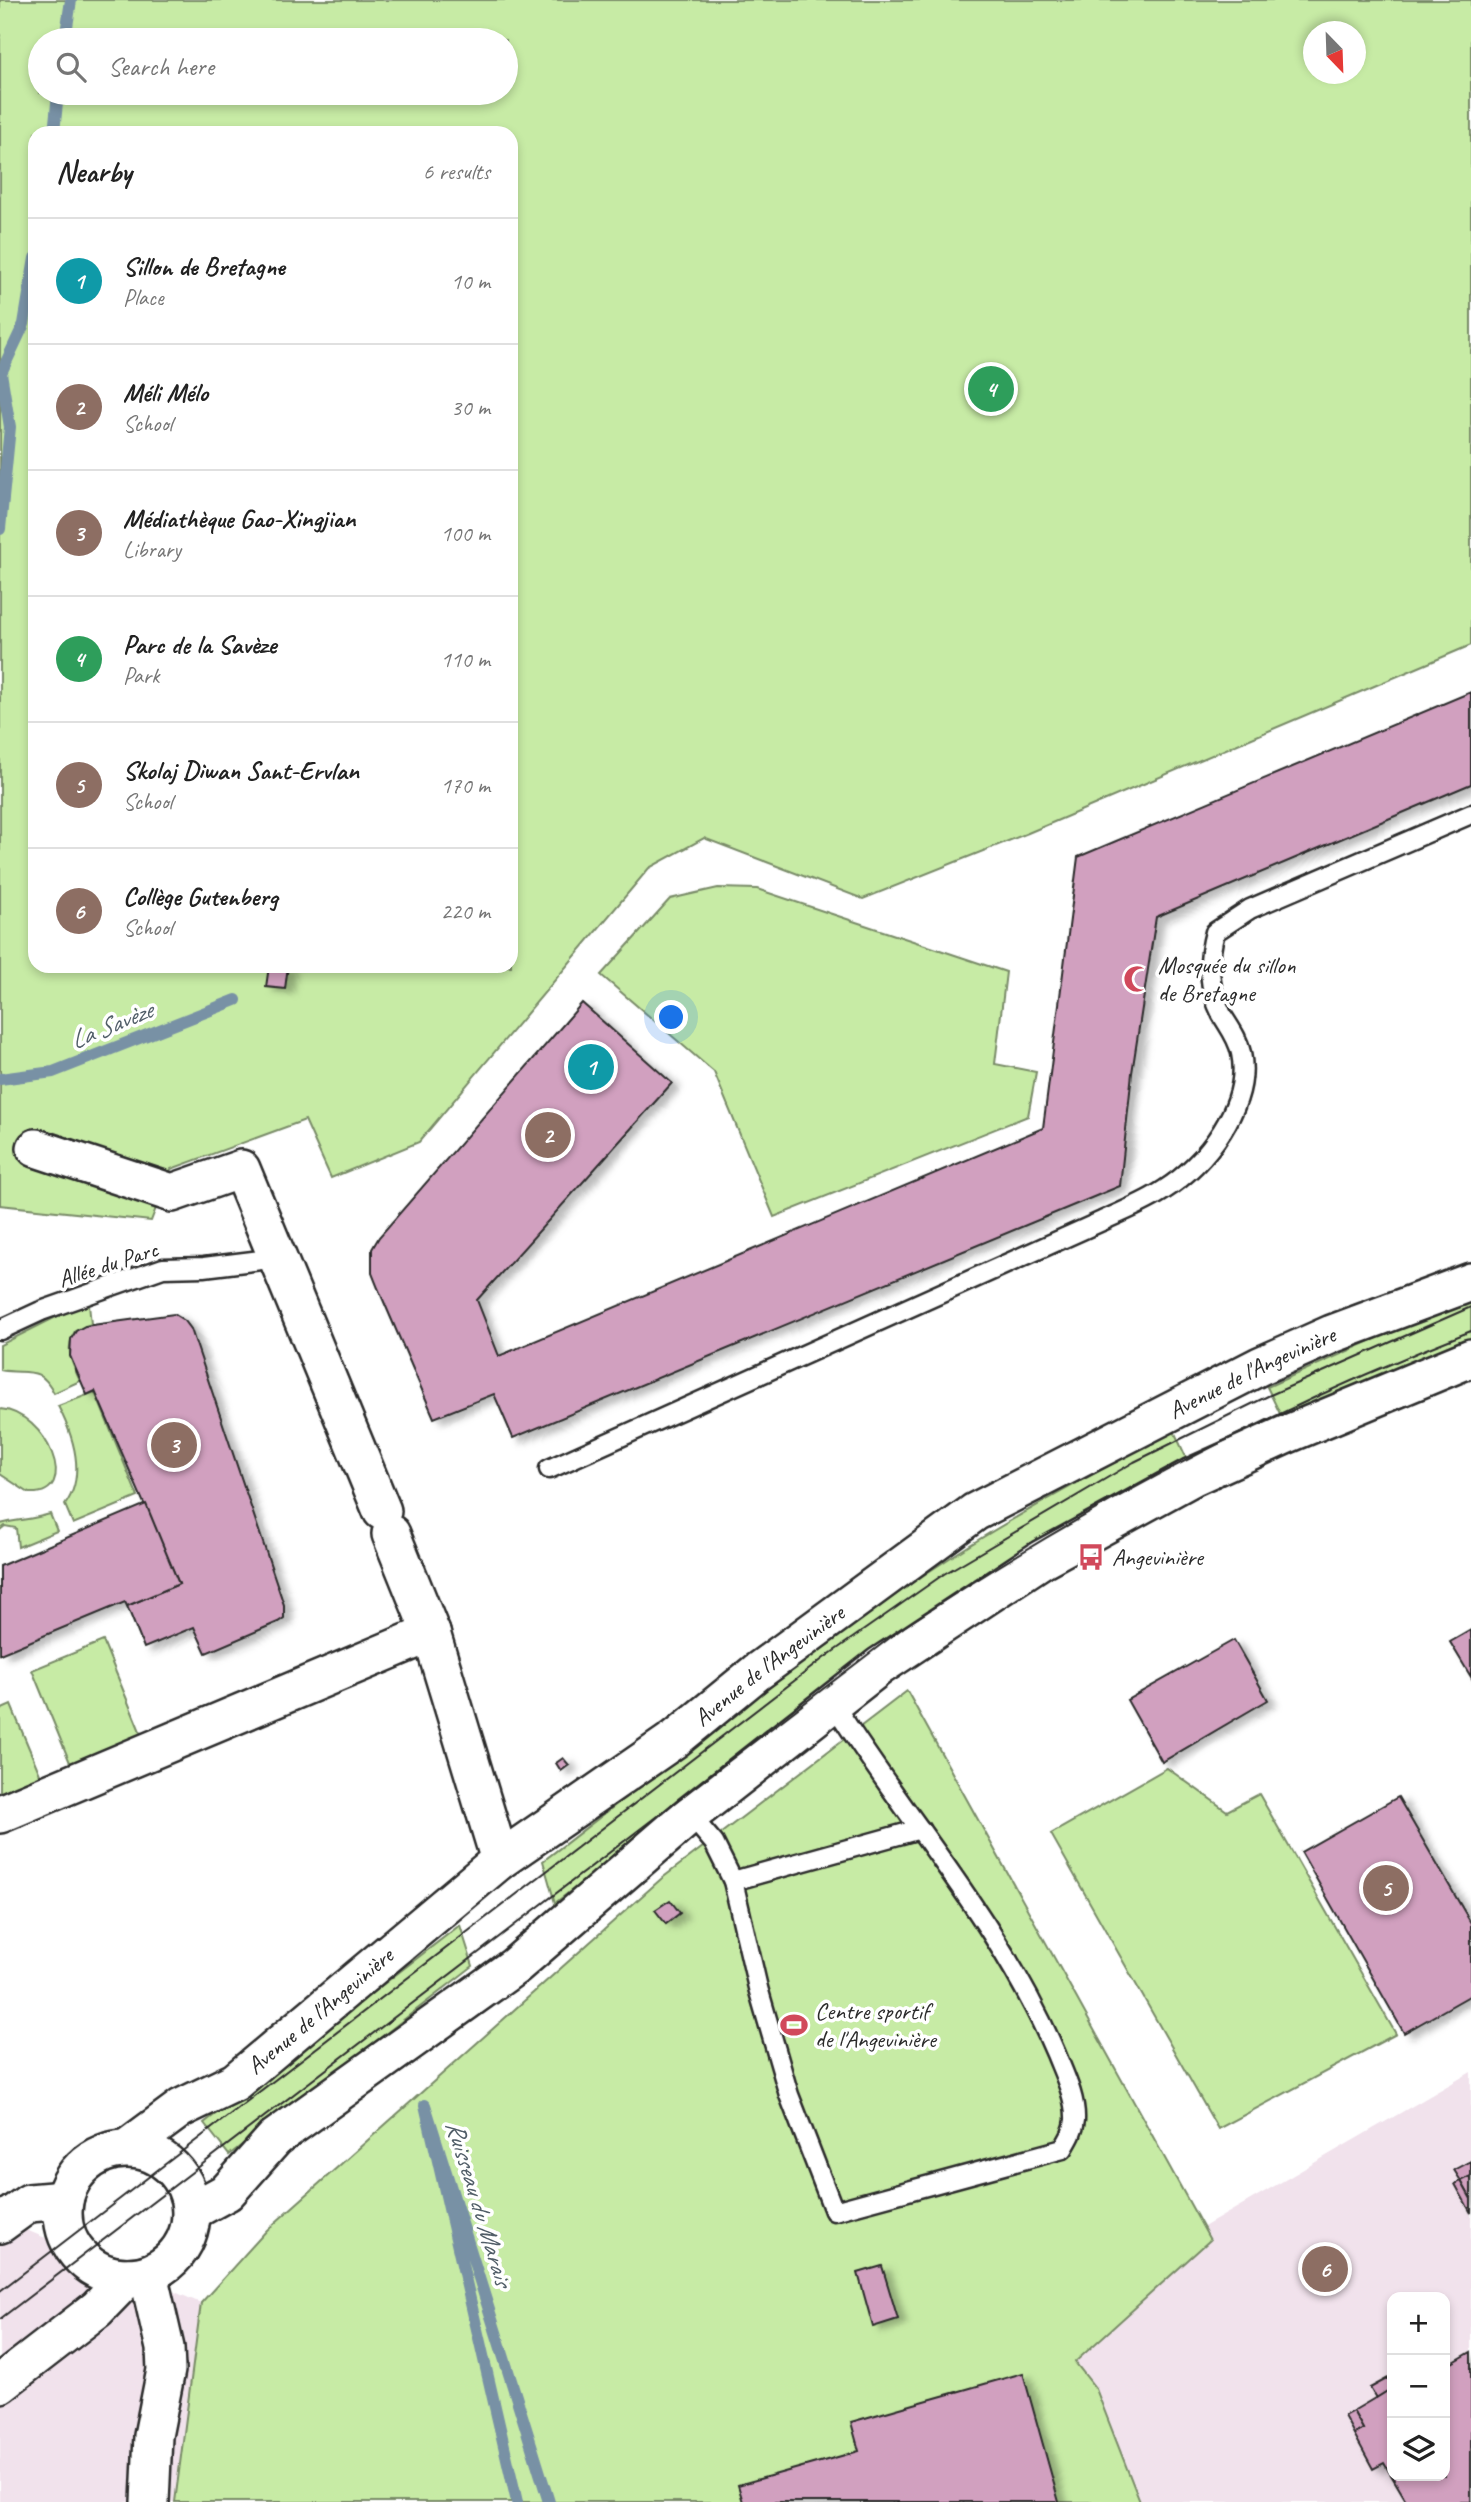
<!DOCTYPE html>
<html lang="en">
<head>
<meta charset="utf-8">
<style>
	:root { --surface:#fff; --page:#f2f2f2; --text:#222; --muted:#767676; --line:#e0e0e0; --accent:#d1495b }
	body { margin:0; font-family:Caveat,sans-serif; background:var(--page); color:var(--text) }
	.controls { position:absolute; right:21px; bottom:21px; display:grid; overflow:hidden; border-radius:14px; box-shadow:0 4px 10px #0003 }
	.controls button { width:63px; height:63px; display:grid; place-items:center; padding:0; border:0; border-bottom:2px solid var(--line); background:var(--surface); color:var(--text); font:35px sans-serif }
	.compass { position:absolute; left:1303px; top:21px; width:63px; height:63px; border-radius:50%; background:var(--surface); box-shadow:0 4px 10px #0003; rotate:157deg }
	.you { position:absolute; left:672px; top:1018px; width:24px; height:24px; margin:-18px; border:5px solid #fff; border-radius:50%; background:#1a73e8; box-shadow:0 0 0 10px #1a73e833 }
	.badge { display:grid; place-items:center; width:46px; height:46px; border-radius:50%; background:var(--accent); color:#fff; font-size:23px; font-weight:700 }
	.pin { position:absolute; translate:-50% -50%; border:4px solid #fff; box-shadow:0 2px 7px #0006 }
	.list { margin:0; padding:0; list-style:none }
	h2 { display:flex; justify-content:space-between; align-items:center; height:91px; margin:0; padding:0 28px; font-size:30px }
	h2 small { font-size:23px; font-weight:400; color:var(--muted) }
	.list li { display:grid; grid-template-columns:46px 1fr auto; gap:21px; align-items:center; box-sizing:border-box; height:126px; padding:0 28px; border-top:2px solid var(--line) }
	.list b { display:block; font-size:26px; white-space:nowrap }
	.list p { margin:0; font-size:23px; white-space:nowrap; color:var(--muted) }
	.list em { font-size:23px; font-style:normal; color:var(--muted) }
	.icon { flex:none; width:38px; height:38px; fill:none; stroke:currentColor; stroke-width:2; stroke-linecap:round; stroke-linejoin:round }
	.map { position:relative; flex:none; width:1471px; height:2502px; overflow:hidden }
	.search { position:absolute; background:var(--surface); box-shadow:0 4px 10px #0003; left:28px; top:28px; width:490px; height:77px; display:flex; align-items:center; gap:18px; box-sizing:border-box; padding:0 24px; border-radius:38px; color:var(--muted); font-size:26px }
	.panel { position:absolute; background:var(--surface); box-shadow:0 4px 10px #0003; left:28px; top:126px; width:490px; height:847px; border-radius:21px }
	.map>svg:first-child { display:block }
	.built { fill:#f1e2ec; fill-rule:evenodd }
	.green { fill:#c7eba5; stroke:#798b68; stroke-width:2; fill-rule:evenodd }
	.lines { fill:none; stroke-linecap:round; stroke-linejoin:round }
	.stream { stroke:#7891a5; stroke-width:12 }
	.building { fill:#d1a0bf; stroke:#2b2b2b; stroke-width:2; filter:url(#shadow) }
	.lane-casing { stroke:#2b2b2b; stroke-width:23 }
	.street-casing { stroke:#2b2b2b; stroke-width:42 }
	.lane { stroke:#fff; stroke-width:18 }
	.street { stroke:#fff; stroke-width:37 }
	.tram { stroke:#2b2b2b; stroke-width:2 }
	.labels { text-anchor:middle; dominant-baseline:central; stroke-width:7; stroke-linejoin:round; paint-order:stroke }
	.poi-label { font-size:24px; fill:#2b2b2b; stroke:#fff; text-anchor:start }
	.street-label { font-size:24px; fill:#2b2b2b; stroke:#fff }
	.water-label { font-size:26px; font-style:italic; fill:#515e68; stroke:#fff }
</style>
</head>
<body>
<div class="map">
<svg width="1471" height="2502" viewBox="0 0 1471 2502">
	<defs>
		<filter id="shadow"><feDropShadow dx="8" dy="4.5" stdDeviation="3.5" flood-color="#0004"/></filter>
	</defs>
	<rect width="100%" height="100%" fill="#fff"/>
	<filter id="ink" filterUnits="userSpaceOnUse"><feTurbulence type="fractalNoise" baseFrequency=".0143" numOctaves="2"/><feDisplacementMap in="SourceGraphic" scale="14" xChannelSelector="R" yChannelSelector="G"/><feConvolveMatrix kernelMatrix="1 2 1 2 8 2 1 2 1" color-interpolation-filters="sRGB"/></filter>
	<g filter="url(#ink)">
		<!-- built -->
		<g class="built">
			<path d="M 1471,2072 L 1471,2502 L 1140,2502 L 1096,2389 L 1075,2362 L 1210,2241 L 1202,2228 ZM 1392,2297 L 1445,2297 L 1445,2476 L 1392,2476 Z"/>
			<polygon points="0,2219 201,2303 175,2502 0,2502"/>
		</g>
		<!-- green -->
		<g class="green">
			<path d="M 0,0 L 1471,0 L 1471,645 L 1028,833 L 863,899 L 704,838 L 649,868 L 419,1142 L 331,1178 L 305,1120 L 171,1169 L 151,1221 L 0,1205 ZM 1314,32 L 1356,32 L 1356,74 L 1314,74 ZM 40,40 L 506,40 L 506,93 L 40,93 ZM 35,133 L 511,133 L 511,966 L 35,966 Z"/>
			<polygon points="718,888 757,889 1006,972 995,1064 1036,1072 1028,1116 774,1217 714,1072 601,975 670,899"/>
			<polygon points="1471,1296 1471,1342 1284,1422 1267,1387"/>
			<path d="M 89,1305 L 91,1324 L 75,1331 C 64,1350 72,1363 80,1381 L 54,1393 C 40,1364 26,1375 0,1370 L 0,1345 L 66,1312 Z"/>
			<path d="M 95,1392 L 138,1497 L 73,1524 L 65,1505 C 86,1476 74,1437 58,1406 Z"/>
			<path d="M 0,1409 C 46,1412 83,1496 29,1493 L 0,1474 Z"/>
			<path d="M 1174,1431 L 1191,1468 L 842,1684 L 555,1903 L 543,1861 C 683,1754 821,1639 970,1545 C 1036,1504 1105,1467 1174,1431 Z"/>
			<path d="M 50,1514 L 57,1531 L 18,1547 L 16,1528 L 5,1526 L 0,1530 L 0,1524 C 19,1519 31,1520 50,1514 Z"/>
			<polygon points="103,1641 144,1741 73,1770 32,1670"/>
			<polygon points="907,1691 1210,2240 1075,2362 1096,2389 1140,2502 175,2502 201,2303 267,2230 661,1879"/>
			<polygon points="11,1705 44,1784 0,1802 0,1710"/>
			<polygon points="1167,1768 1227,1811 1259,1794 1396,2034 1218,2129 1051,1834"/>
			<polygon points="460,1925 473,1966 229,2155 204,2123"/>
		</g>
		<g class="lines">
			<!-- stream -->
			<g class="stream">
				<polyline points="65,40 71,0"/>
				<polyline points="54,133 58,93"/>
				<polyline points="0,529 10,427 1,373 24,324 35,258"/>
				<polyline points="0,1079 53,1072 236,1000"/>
				<polyline points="517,2502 425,2105 549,2502"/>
			</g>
		</g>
		<!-- building -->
		<g class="building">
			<polygon points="1471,692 1471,784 1156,917 1132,1073 1120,1186 513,1438 494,1394 434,1418 378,1288 372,1273 372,1249 379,1237 582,1003 672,1083 477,1300 499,1356 1043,1128 1078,857"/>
			<polygon points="269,966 288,966 285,989 266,987"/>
			<polygon points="174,1314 185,1321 191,1329 284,1605 284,1618 278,1622 206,1653 194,1627 144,1648 127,1606 179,1584 95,1391 87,1395 70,1356 71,1339 76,1331 85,1326"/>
			<polygon points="146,1504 179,1584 127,1606 125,1602 0,1654 0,1566"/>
			<polygon points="1471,1630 1471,1677 1450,1642"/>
			<polygon points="1234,1640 1268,1700 1162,1762 1127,1700"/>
			<polygon points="563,1758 569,1765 561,1771 556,1763"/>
			<polygon points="1398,1797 1471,1923 1471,1995 1404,2033 1301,1852"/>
			<polygon points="670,1900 680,1913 666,1924 655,1910"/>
			<polygon points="1471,2161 1471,2176 1461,2181 1454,2170"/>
			<polygon points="1471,2176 1471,2199 1461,2181"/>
			<polygon points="1461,2181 1471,2199 1471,2213 1455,2184"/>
			<polygon points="882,2266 898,2319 873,2327 858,2273"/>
			<polygon points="1471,2352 1471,2502 1407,2502 1384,2463 1373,2469 1354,2434 1363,2429 1353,2411 1392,2388 1392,2476 1445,2476 1445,2367"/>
			<polygon points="1023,2373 1059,2502 743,2502 738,2485 859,2451 851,2422"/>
			<polygon points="1392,2376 1392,2388 1376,2398 1370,2388"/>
			<polygon points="1353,2411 1363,2429 1354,2434 1344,2416"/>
		</g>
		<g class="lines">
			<defs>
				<g id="lane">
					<polyline points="0,1330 41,1311 163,1268 204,1267 277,1258"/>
					<path d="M 549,1469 L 1102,1221 C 1123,1211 1145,1203 1164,1190 C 1205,1165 1252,1104 1241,1053 C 1238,1038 1229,1027 1222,1015 C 1208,987 1207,962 1215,932 L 1250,909 L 1471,814"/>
					<path d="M 690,1815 L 714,1843 L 733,1881 L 758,1988 L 789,2095 L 834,2211 L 1063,2149 C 1069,2139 1074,2131 1075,2120 C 1076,2098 1064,2074 1056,2054 C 1001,1924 907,1821 833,1703"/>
					<polyline points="733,1881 920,1829"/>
				</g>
				<g id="street">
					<polyline points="36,1148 172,1193 241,1169 382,1511"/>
					<polyline points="391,1534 431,1633 500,1860"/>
					<polyline points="0,1814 431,1633"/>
					<path id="s1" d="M 127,2148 L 181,2108 L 235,2082 L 500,1860 L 675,1739 L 757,1672 L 975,1512 L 1260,1366 L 1332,1334 L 1471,1282"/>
					<circle cx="127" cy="2213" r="64"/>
					<polyline points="192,2211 227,2192 275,2138 515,1966 690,1815 880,1666 1042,1559 1192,1477 1285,1435 1471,1358"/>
					<polyline points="0,2224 29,2203 64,2200"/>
					<polyline points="148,2274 165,2348 166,2370 153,2436 150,2502"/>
					<polyline points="0,2384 97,2309 128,2277"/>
				</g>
			</defs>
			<!-- lane casing -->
			<use href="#lane" class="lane-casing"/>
			<!-- street casing -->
			<use href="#street" class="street-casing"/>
			<!-- lane -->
			<use href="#lane" class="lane"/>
			<!-- street -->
			<use href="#street" class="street"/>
			<!-- tram -->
			<g class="tram">
				<polyline points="0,2291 824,1658 944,1574 1134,1462 1268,1396 1471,1307"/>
				<path d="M 0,2319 L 904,1627 C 1081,1509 1272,1409 1471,1331"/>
			</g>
		</g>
	</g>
	<!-- icons -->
	<defs>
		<symbol id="mosque-bare" viewBox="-9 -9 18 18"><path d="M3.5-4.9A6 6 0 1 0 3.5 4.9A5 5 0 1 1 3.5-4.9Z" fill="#d1495b" stroke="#fff" stroke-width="2.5" paint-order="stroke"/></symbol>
		<symbol id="bus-bare" viewBox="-9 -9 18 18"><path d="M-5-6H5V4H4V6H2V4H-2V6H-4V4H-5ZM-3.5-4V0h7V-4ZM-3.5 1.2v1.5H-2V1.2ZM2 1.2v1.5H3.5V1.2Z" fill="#d1495b" stroke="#fff" stroke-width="2.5" paint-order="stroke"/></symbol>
		<symbol id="stadium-bare" viewBox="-9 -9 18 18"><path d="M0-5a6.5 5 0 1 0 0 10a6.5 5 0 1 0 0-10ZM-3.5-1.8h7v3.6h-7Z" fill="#d1495b" stroke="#fff" stroke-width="2.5" paint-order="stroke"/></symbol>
	</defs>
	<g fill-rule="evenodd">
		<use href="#mosque-bare" x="1118" y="960" width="38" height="38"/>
		<use href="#bus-bare" x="1072" y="1538" width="38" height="38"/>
		<use href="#stadium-bare" x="775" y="2006" width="38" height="38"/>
	</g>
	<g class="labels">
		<!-- poi labels -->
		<g class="poi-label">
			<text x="1158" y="965">Mosquée du sillon<tspan x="1158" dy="28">de Bretagne</tspan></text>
			<text x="1112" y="1557">Angevinière</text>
			<text x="815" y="2011">Centre sportif<tspan x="815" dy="28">de l'Angevinière</tspan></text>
		</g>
		<!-- street labels -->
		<g class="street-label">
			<text transform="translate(108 1264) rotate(-18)">Allée du Parc</text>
			<text stroke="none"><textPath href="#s1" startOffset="1372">Avenue de l'Angevinière</textPath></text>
			<text stroke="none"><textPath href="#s1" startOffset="805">Avenue de l'Angevinière</textPath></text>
			<text stroke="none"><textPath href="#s1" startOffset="238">Avenue de l'Angevinière</textPath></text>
		</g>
		<!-- water labels -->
		<g class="water-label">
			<text transform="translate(111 1025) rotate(-22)">La Savèze</text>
			<text transform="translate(479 2203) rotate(73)">Ruisseau du Marais</text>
		</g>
	</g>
</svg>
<div class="controls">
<button>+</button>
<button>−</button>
<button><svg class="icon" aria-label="layers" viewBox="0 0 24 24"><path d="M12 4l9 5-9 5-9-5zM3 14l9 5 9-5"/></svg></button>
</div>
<svg class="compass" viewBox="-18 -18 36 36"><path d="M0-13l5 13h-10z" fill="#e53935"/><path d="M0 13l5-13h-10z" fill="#767676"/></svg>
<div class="you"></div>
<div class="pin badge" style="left:591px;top:1067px;background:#0f9aa8">1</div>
<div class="pin badge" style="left:548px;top:1135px;background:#8d6e63">2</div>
<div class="pin badge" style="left:174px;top:1445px;background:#8d6e63">3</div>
<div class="pin badge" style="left:991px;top:389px;background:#2e9e5b">4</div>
<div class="pin badge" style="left:1386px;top:1888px;background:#8d6e63">5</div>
<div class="pin badge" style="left:1325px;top:2269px;background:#8d6e63">6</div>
<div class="search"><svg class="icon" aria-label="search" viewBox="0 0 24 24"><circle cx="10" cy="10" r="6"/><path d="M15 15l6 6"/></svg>Search here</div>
<section class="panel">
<h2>Nearby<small>6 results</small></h2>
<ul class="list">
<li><span class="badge" style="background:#0f9aa8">1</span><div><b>Sillon de Bretagne</b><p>Place</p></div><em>10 m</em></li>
<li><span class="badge" style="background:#8d6e63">2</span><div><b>Méli Mélo</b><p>School</p></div><em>30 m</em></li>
<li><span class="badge" style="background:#8d6e63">3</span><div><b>Médiathèque Gao-Xingjian</b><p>Library</p></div><em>100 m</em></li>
<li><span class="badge" style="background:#2e9e5b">4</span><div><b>Parc de la Savèze</b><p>Park</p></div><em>110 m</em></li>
<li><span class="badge" style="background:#8d6e63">5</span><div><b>Skolaj Diwan Sant-Ervlan</b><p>School</p></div><em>170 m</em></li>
<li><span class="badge" style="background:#8d6e63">6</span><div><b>Collège Gutenberg</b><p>School</p></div><em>220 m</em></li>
</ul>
</section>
</div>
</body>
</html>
